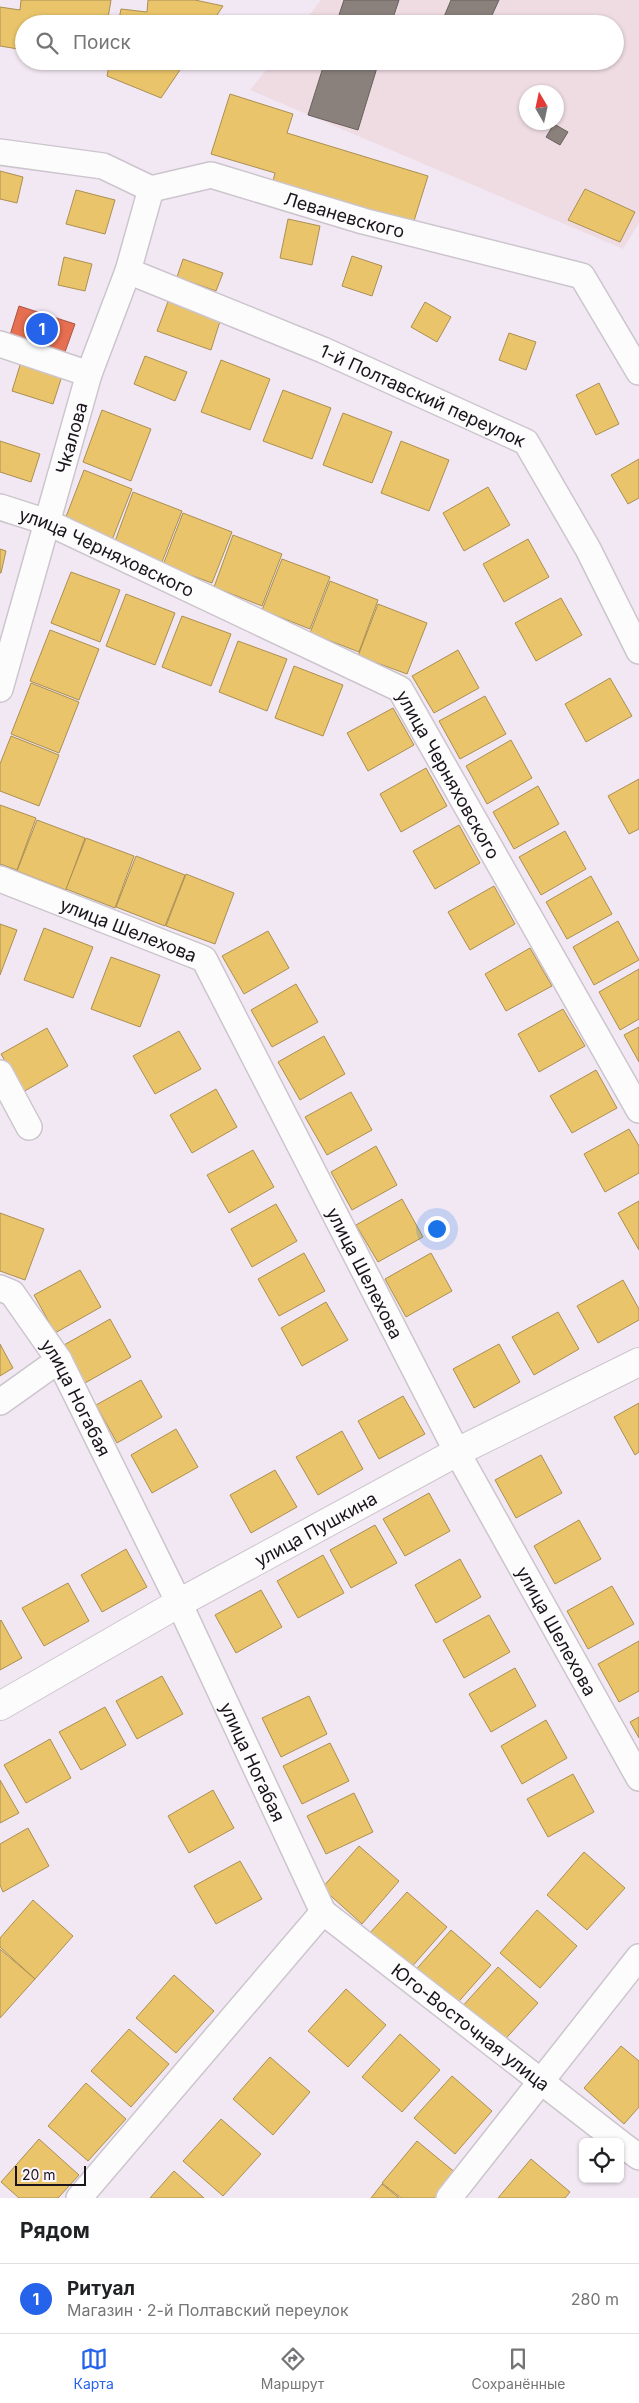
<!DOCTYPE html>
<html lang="ru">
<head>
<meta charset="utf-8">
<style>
	:root { --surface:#fff; --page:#f6f6f6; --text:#202124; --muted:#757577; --line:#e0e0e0; --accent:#2563eb }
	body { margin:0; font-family:Inter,sans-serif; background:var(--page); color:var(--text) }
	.controls { position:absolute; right:15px; bottom:15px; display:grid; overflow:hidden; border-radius:8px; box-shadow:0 1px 4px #0004 }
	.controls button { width:45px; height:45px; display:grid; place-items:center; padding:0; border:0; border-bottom:1px solid var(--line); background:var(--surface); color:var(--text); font:25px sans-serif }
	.compass { position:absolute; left:519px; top:85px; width:45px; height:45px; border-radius:50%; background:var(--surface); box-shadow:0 1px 4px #0004; rotate:351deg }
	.scale { position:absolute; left:15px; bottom:12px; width:71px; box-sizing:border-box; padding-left:5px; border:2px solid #1a141b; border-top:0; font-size:14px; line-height:18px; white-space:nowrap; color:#1a141b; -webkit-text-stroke:4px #fcf5fd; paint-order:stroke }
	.you { position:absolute; left:436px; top:1228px; width:18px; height:18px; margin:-12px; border:4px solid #fff; border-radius:50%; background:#1a73e8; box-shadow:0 0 0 8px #1a73e833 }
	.badge { display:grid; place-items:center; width:32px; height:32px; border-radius:50%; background:var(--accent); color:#fff; font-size:16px; font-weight:700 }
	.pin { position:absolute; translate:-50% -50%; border:2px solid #fff; box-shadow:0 1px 5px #0006 }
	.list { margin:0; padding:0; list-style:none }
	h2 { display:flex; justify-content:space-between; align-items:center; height:65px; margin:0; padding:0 20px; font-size:21px }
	h2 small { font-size:16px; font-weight:400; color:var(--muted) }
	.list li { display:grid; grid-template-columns:32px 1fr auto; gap:15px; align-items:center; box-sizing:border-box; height:70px; padding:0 20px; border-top:1px solid var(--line) }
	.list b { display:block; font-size:19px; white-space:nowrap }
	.list p { margin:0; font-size:16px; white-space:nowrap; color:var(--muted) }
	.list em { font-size:16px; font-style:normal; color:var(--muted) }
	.icon { flex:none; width:28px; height:28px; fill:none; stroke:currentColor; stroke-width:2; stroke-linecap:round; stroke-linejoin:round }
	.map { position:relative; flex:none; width:639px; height:2198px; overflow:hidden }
	.search { position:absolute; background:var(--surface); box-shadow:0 1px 4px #0004; left:15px; right:15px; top:15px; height:55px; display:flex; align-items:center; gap:12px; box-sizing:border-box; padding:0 18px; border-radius:28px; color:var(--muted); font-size:19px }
	.sheet { height:135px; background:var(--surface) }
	nav { display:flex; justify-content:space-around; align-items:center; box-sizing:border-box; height:70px; border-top:1px solid var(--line); background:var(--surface); font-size:14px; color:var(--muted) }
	nav a { display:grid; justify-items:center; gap:2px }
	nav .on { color:var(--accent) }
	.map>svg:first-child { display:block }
	.industrial { fill:#efdce3; fill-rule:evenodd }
	.homes { fill:#e9c46a; stroke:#ab8f52 }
	.shops { fill:#e76f51; stroke:#aa5441 }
	.industry { fill:#8a817c; stroke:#68605f }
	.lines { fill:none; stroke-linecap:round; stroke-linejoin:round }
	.minor-casing { stroke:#ccc5cd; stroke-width:28 }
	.tertiary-casing { stroke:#ccc5cd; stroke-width:30 }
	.minor { stroke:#fdfcfd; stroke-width:25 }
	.tertiary { stroke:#fdfcfd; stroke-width:28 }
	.labels { text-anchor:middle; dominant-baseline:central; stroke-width:5; stroke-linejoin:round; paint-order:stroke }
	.street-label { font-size:18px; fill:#1a141b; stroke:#fcf5fd }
</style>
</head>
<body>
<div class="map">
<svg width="639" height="2198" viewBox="0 0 639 2198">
	<rect width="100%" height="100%" fill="#f2e8f3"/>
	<!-- industrial -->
	<path class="industrial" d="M 321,0 L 639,0 L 639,223 L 623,249 L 250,90 L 273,61 L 615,61 L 615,24 L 302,24 ZM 526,92 L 556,92 L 556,122 L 526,122 Z"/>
	<!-- homes -->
	<g class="homes">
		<polygon points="21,0 111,0 107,24 24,24 24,50 0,46 0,7 20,10"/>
		<polygon points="148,0 195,0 223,6 211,24 118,24 121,9 147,12"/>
		<polygon points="110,61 186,61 161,98 107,76"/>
		<polygon points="230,94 293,114 287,133 428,176 413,224 273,181 275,173 211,154"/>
		<polygon points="0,171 23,177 17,203 0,199"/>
		<polygon points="585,189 635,212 620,242 568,220"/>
		<polygon points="76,190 115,200 105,234 66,224"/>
		<polygon points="288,219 320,226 312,265 280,258"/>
		<polygon points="352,256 382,266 372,296 342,286"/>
		<polygon points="64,257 92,264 85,291 58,285"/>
		<polygon points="183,259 223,273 216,291 177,277"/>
		<polygon points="169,299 221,318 211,350 157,331"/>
		<polygon points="425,302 451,317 437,342 411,327"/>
		<polygon points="509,333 536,342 526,370 499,360"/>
		<polygon points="145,356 187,372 175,401 134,384"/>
		<polygon points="221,360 270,379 250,430 201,412"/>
		<polygon points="21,362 62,376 53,404 12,391"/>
		<polygon points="599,383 619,424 596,435 576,395"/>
		<polygon points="283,390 331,408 312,459 263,441"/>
		<polygon points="102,410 151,429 131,481 83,462"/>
		<polygon points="343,413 392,432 372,483 323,465"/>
		<polygon points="0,441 40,454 31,482 0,472"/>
		<polygon points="401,441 449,460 429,511 381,493"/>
		<polygon points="639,459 639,498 628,504 611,475"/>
		<polygon points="84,470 132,489 112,540 64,522"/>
		<polygon points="488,487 510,525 464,551 443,513"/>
		<polygon points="133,492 182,511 162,562 114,544"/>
		<polygon points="183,513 232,532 212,583 163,565"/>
		<polygon points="233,535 282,554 262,606 214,587"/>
		<polygon points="528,539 549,577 504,602 483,564"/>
		<polygon points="0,549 6,551 1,573 0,573"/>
		<polygon points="282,559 330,577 310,629 262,610"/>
		<polygon points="71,572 120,590 100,642 51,623"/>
		<polygon points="330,581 378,600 359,652 310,633"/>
		<polygon points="126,594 175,613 155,665 106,646"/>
		<polygon points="561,598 582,635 536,661 515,623"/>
		<polygon points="378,604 427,623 407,674 358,656"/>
		<polygon points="182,616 231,634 211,686 162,667"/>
		<polygon points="50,630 99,649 79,700 30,681"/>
		<polygon points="238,641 287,659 267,711 219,692"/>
		<polygon points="458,650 479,688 434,713 412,676"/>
		<polygon points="294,666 343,685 323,736 275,718"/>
		<polygon points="610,678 632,716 586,742 565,704"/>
		<polygon points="31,683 79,702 59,753 11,734"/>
		<polygon points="485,696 506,734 460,759 439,721"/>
		<polygon points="393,708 414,745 368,771 347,733"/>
		<polygon points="11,736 59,755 39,806 0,791 0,764"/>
		<polygon points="511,740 532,778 487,804 466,766"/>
		<polygon points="426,768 447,806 401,832 380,794"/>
		<polygon points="639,779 639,829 629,834 608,796"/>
		<polygon points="538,786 559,824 514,849 493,812"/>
		<polygon points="0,805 36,818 17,870 0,864"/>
		<polygon points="37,820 85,838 66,890 17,871"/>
		<polygon points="459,825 480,863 435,889 413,851"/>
		<polygon points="565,831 586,869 541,895 519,857"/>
		<polygon points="86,838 134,856 115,908 66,889"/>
		<polygon points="136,856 185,875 165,926 116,907"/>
		<polygon points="186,874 234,893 215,944 166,926"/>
		<polygon points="591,876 612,914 567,939 546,902"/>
		<polygon points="494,886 515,924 470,950 448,912"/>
		<polygon points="618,921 639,960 594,985 573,947"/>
		<polygon points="0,924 17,930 0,975"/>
		<polygon points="44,928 93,947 73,998 24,980"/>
		<polygon points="268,931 289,968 244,994 222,956"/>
		<polygon points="530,948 552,986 506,1011 485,974"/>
		<polygon points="111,957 160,975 140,1027 91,1009"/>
		<polygon points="639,969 639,1019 620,1030 599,992"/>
		<polygon points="296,984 318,1022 272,1047 251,1010"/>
		<polygon points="563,1009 585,1046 539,1072 518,1034"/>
		<polygon points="639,1027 639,1062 624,1035"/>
		<polygon points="47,1028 68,1066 23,1092 1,1054"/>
		<polygon points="179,1031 201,1069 155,1094 133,1056"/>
		<polygon points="324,1036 345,1074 300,1100 278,1062"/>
		<polygon points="596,1070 617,1108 572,1133 550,1096"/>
		<polygon points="216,1089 237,1127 192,1153 170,1115"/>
		<polygon points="351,1092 372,1130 327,1155 305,1117"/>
		<polygon points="629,1129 639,1146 639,1173 605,1192 584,1154"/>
		<polygon points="376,1146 397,1185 352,1210 331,1172"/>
		<polygon points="253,1150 274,1187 229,1213 207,1175"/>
		<polygon points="402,1199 423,1237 378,1262 356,1225"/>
		<polygon points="639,1201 639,1250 618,1213"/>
		<polygon points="276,1204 297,1241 252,1267 231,1229"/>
		<polygon points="0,1213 44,1229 25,1280 0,1271"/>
		<polygon points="304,1253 325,1291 279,1316 258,1279"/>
		<polygon points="431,1253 452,1291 406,1317 385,1279"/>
		<polygon points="80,1270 101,1307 55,1333 34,1295"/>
		<polygon points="623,1280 639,1309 639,1320 598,1343 577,1306"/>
		<polygon points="326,1302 348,1340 302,1366 281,1328"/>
		<polygon points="558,1312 579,1349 534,1375 512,1337"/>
		<polygon points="110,1319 131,1357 85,1383 64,1345"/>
		<polygon points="0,1344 13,1368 0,1376"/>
		<polygon points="499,1344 520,1382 474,1408 453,1369"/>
		<polygon points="141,1380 162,1417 117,1443 96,1405"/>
		<polygon points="403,1396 425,1434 379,1459 358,1421"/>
		<polygon points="639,1403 639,1452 635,1455 614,1417"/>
		<polygon points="176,1429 198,1467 152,1493 131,1455"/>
		<polygon points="342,1431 363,1469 318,1495 296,1457"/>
		<polygon points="541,1455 562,1493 516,1518 495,1480"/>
		<polygon points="275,1470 297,1507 251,1533 230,1495"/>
		<polygon points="429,1493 450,1531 405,1556 383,1519"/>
		<polygon points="579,1520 601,1559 555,1584 534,1546"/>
		<polygon points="375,1525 397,1563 351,1588 330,1550"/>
		<polygon points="126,1549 147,1587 102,1612 81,1575"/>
		<polygon points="323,1555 344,1593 298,1618 277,1581"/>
		<polygon points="460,1559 481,1597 436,1623 415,1585"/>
		<polygon points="68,1583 89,1621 44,1646 22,1608"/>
		<polygon points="612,1586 634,1624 588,1649 567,1611"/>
		<polygon points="261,1590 282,1627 236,1653 215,1615"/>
		<polygon points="489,1615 510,1652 464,1678 443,1640"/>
		<polygon points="1,1620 22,1658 0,1670 0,1621"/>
		<polygon points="639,1641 639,1691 619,1702 598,1664"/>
		<polygon points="515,1668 536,1706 491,1732 469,1694"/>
		<polygon points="162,1676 183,1714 137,1739 116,1701"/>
		<polygon points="309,1696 327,1734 281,1757 262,1718"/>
		<polygon points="105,1707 126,1745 81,1770 59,1732"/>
		<polygon points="639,1717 639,1738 630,1722"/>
		<polygon points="546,1720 567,1758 522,1784 501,1746"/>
		<polygon points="50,1739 71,1778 26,1803 4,1765"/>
		<polygon points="330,1743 349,1781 302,1804 283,1766"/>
		<polygon points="573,1774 594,1812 548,1837 527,1799"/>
		<polygon points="0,1780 19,1813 0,1823"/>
		<polygon points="213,1790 234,1828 189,1853 168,1816"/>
		<polygon points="354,1793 373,1832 326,1854 307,1816"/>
		<polygon points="28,1828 49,1866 3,1892 0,1885 0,1844"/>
		<polygon points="359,1846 399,1881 362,1924 322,1888"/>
		<polygon points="584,1852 625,1888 587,1930 547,1895"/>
		<polygon points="240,1861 262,1899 216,1924 194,1886"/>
		<polygon points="407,1892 447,1927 409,1970 369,1934"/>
		<polygon points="33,1900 73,1936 35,1979 0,1947 0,1938"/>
		<polygon points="537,1910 577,1946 540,1988 500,1953"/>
		<polygon points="451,1930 491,1965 453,2008 413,1973"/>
		<polygon points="0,1949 35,1979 0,2018"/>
		<polygon points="498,1967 538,2003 500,2045 460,2009"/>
		<polygon points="174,1975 214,2011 176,2053 136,2018"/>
		<polygon points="346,1989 386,2025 348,2067 308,2031"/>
		<polygon points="129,2029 169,2064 131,2107 91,2071"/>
		<polygon points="400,2034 440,2070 402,2112 362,2077"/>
		<polygon points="621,2046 639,2061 639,2107 624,2124 584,2088"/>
		<polygon points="270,2057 310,2092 273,2135 233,2099"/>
		<polygon points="452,2076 492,2111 455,2154 414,2118"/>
		<polygon points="86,2083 126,2119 88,2161 48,2126"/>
		<polygon points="221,2119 261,2154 223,2196 183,2161"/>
		<polygon points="39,2139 79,2175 58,2198 19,2198 1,2182"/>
		<polygon points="417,2141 457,2174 437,2198 401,2198 382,2183"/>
		<polygon points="531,2159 570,2192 565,2198 498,2198"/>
		<polygon points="174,2171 204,2198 150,2198"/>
		<polygon points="382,2184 399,2198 371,2198"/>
	</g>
	<!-- shops -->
	<polygon class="shops" points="19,306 75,324 65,352 10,335"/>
	<!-- industry -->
	<g class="industry">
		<polygon points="344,0 399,0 391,24 336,24"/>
		<polygon points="451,0 499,0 488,24 441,24"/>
		<polygon points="325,61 379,61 358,130 308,115"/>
		<polygon points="554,124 568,132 560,145 546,137"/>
	</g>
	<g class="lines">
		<defs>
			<g id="minor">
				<path id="s1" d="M 0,152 L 103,166 L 151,189 L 211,175 L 363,221 L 582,276 L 639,372"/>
				<path id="s2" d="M 128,271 L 323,350 L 526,442 L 588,549 L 639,651"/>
				<polyline points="0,344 89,374"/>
				<path id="s3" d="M 0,507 L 47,522 L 400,689 L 639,1110"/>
				<path id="s4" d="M 0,689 L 89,374 L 128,271 L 151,189"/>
				<path id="s5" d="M 0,879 L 204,959 L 457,1452 L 639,1778"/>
				<polyline points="0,1073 29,1127"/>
				<path id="s6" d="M 0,1288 L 12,1293 L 59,1360 L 179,1603 L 323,1912 L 619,2142"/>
				<polyline points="0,1402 59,1360"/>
				<polyline points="620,2143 639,2157"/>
				<polyline points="79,2198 323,1912"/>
				<polyline points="449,2198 639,1957"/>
			</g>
			<g id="tertiary">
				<path id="s7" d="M 0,1706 L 179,1603 L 457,1452 L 639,1362"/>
			</g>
		</defs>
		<!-- minor casing -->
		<use href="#minor" class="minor-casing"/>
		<!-- tertiary casing -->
		<use href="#tertiary" class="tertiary-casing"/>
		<!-- minor -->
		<use href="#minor" class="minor"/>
		<!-- tertiary -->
		<use href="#tertiary" class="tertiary"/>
	</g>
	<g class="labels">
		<!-- street labels -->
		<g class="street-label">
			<text stroke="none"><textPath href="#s1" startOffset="358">Леваневского</textPath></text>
			<text stroke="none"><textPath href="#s2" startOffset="320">1-й Полтавский переулок</textPath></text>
			<text stroke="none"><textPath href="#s4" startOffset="261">Чкалова</textPath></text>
			<text stroke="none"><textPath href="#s3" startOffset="116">улица Черняховского</textPath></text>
			<text stroke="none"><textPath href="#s3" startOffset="538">улица Черняховского</textPath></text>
			<text stroke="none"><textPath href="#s5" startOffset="138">улица Шелехова</textPath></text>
			<text stroke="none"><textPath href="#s5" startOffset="572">улица Шелехова</textPath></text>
			<text stroke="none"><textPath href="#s6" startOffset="136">улица Ногабая</textPath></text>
			<text stroke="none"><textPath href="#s7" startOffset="362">улица Пушкина</textPath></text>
			<text stroke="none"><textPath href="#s5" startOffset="978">улица Шелехова</textPath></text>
			<text stroke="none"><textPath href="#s6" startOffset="541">улица Ногабая</textPath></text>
			<text stroke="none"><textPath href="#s6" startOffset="894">Юго-Восточная улица</textPath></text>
		</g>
	</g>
</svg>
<div class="controls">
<button><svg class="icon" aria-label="locate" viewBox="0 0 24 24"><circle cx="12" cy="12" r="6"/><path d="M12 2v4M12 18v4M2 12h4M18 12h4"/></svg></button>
</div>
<svg class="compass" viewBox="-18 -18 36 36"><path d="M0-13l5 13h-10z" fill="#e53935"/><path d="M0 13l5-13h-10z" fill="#757577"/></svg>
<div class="scale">20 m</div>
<div class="you"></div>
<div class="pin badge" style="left:42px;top:329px">1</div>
<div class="search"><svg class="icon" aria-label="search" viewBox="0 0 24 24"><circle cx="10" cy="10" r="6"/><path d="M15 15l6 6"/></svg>Поиск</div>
</div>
<section class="sheet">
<h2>Рядом<small></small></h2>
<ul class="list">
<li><span class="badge">1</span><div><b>Ритуал</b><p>Магазин · 2-й Полтавский переулок</p></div><em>280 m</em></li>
</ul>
</section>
<nav>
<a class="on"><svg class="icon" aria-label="map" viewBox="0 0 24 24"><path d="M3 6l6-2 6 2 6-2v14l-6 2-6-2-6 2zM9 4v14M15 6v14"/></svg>Карта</a>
<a><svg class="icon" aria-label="directions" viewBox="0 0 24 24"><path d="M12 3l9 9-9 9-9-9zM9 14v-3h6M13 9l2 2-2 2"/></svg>Маршрут</a>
<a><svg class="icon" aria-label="saved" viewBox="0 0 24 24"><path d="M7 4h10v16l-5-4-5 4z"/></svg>Сохранённые</a>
</nav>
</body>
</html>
